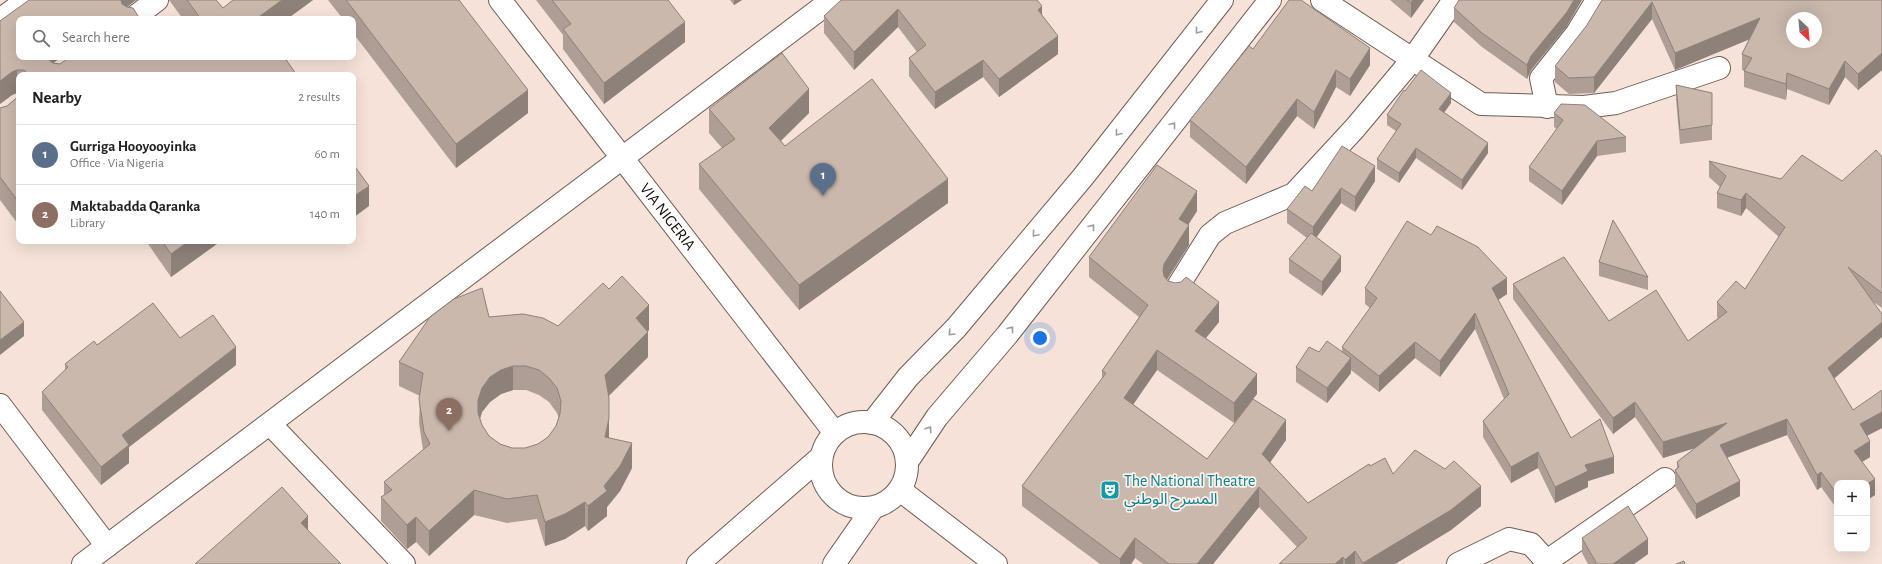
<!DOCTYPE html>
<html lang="en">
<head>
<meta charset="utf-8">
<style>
	:root { --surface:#fff; --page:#f6f6f6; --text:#202124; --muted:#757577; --line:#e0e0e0; --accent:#176a0f }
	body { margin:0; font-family:"Alegreya Sans","Noto Sans Arabic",sans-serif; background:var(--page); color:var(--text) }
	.controls { position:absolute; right:12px; bottom:12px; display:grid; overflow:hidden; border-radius:8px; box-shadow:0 4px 16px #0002 }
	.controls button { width:36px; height:36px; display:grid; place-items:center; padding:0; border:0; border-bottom:1px solid var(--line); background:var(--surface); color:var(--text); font:20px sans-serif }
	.compass { position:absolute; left:1786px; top:12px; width:36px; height:36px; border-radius:50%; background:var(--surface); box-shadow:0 4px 16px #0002; rotate:154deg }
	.you { position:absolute; left:1040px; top:338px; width:14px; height:14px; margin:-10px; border:3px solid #fff; border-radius:50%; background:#1a73e8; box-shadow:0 0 0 6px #1a73e833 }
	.badge { display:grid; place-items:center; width:26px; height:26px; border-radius:50%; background:var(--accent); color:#fff; font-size:13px; font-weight:700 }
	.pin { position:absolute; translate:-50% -33px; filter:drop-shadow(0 1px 2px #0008) }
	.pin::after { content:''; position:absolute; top:21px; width:14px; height:12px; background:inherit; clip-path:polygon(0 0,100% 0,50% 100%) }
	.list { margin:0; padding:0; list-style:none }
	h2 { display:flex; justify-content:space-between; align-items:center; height:52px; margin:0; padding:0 16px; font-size:17px }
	h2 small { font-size:13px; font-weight:400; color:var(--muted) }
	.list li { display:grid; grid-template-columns:26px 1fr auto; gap:12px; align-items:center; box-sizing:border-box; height:60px; padding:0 16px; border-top:1px solid var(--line) }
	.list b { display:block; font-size:15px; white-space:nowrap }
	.list p { margin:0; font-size:13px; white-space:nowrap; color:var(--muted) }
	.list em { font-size:13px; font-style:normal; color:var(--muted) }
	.icon { flex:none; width:22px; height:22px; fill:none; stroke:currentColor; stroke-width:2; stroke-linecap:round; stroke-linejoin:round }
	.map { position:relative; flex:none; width:1882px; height:564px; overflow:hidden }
	.search { position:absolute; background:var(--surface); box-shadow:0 4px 16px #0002; left:16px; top:16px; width:340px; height:44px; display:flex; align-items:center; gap:10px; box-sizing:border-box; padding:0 14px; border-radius:8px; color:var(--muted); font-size:15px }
	.panel { position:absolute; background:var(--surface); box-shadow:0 4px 16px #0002; left:16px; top:72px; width:340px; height:172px; border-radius:8px }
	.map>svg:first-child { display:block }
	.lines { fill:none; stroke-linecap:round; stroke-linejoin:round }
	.minor-casing { stroke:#6e5d54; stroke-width:24 }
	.highway-casing { stroke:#6e5d54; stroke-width:24 }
	.minor { stroke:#fff; stroke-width:22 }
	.highway { stroke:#fff; stroke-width:22 }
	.wall { fill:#ae9e95; fill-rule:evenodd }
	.shaded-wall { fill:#8d8179 }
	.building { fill:#cab8ad; stroke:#8d8179; fill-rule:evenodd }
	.oneway { stroke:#9f9d9c }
	.labels { text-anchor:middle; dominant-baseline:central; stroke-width:3.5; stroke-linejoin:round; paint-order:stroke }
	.street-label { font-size:16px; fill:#100a07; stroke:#fdf1eb }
	.culture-label { font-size:16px; fill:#0d838f; stroke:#fdf1eb; text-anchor:start }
</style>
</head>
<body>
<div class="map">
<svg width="1882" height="564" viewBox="0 0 1882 564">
	<rect width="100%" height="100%" fill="#f6e2d8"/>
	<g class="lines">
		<defs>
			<g id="minor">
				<path id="s1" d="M 500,0 L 835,433"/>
				<polyline points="1322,0 1481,104 1584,107 1616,103 1719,68"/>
				<polyline points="132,19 157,0"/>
				<polyline points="0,20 27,0"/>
				<polyline points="1547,107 1541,78 1577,33 1597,0"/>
				<polyline points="1175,291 1210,235 1225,223 1294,194 1355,128 1412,60 1454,0"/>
				<polyline points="0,405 107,546"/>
				<polyline points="270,424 404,564"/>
				<polyline points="900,490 996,564"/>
				<polyline points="1547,561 1665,479"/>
				<polyline points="83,564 832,0"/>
				<polyline points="834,564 873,508"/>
				<polyline points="1458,564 1509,539 1531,544 1549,564"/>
			</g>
			<g id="highway">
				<circle cx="864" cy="465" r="43"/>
				<polyline points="872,423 908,377 956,328 1083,177 1222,0"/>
				<polyline points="907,462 937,417 1007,335 1270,0"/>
				<polyline points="698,564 821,457"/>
			</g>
		</defs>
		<!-- minor casing -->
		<use href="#minor" class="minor-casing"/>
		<!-- highway casing -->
		<use href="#highway" class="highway-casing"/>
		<!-- minor -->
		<use href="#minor" class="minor"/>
		<!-- highway -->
		<use href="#highway" class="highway"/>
	</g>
	<!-- wall -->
	<g class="wall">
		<polygon points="29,0 136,0 127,7 133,8 140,19 19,19 19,57 62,57 53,63 60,64 70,57 165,57 166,59 168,57 284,57 296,74 296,75 19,75 19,93 17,93 12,95 0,104 0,21"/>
		<polygon points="169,0 216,0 223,8 233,0 313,0 287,19 183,19"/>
		<polygon points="328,0 459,0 528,113 456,168 353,33 353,19 343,19"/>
		<polygon points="536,0 668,0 685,42 604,104 563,49 563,35"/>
		<polygon points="730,0 742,0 734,5"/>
		<polygon points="841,0 1042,16 1058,54 999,97 983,77 935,109 909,76 909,58 917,52 898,27 854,70 824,33 824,16"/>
		<polygon points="1390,0 1424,0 1411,18"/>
		<polygon points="1602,0 1882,0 1882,70 1858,90 1845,77 1829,105 1787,89 1786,100 1744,87 1744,71 1742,70 1742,54 1749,39 1675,70 1652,19 1594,93 1569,94 1555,82 1555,66 1587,25"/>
		<polygon points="1454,8 1567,26 1531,70 1527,79 1482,47 1454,22"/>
		<polygon points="1253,49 1370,65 1350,96 1336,87 1314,129 1297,116 1246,184 1190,137 1190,120"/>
		<polygon points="1676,85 1712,93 1712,140 1680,144 1676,99"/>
		<polygon points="1405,91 1451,103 1444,113 1488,153 1462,190 1416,158 1399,183 1377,169 1377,159 1396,131 1387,125 1387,115"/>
		<polygon points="19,96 18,224 0,200 0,108 7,106"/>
		<polygon points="709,109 809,113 781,141 785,146 948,203 799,310 699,189 699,164 722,148 709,133"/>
		<polygon points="1554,113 1626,137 1626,152 1597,156 1562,205 1529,181 1529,167 1557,129 1554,127"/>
		<polygon points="1882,157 1882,308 1872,301 1834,378 1853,410 1882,428 1867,436 1870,457 1862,462 1875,495 1867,500 1867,483 1837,483 1837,509 1821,487 1817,490 1787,435 1727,458 1740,496 1696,519 1675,486 1675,470 1677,468 1677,462 1695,448 1663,458 1635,417 1613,434 1513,299 1513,284 1609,321 1688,341 1718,318 1717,317 1717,302 1745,289 1779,237 1746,208 1741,216 1717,208 1717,193 1720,187 1709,177 1709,161 1781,179 1842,181"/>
		<polygon points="1375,181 1355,212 1341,203 1316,238 1341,271 1322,296 1289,273 1289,259 1307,238 1287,223 1287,209 1312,191"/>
		<polygon points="1197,211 1188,225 1189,245 1167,280 1219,322 1206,338 1257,394 1234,423 1157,370 1133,404 1207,459 1286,440 1270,462 1308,503 1370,466 1481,506 1451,530 1395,564 1279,564 1297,547 1259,507 1213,564 1143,564 1135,558 1131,564 1100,564 1022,506 1022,486 1102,379 1102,371 1139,317 1089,277 1089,257"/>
		<polygon points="146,241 221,241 171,277"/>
		<polygon points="1599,262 1648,277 1648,290 1599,276"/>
		<polygon points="1365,288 1507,294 1498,300 1571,438 1614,473 1588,481 1588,487 1555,503 1538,468 1511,483 1483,437 1483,421 1504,399 1475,329 1440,377 1415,358 1379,392 1351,370 1351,373 1327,403 1296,382 1296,367 1319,352 1342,351 1342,347 1370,308 1365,304"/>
		<path d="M 489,317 L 558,326 L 649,330 L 648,331 L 648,357 L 609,396 L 609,438 L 632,468 L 620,491 L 607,507 L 607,516 L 588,531 L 585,526 L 565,539 L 545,546 L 537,519 L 507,523 L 474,515 L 429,556 L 416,542 L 407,549 L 381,521 L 381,497 L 384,495 L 384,482 L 423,450 L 419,423 L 420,396 L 399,386 L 399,362 ZM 513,390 L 526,390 L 539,395 L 549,402 L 557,413 L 559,419 L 556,426 L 548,437 L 538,444 L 525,448 L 512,448 L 500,444 L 489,436 L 482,425 L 480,419 L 482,412 L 490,402 L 501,394 Z"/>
		<polygon points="180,338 236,365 129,447 129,463 101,485 42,410 42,392 65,370 65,364 97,345"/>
		<polygon points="1582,538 1648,554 1634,564 1588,564 1582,553"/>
	</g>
	<!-- shaded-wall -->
	<g class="shaded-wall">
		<polygon points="120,0 136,0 124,9"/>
		<polygon points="282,0 313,0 287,19 256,19"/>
		<polygon points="734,0 742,0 734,5"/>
		<polygon points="1413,0 1424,0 1411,18 1411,3"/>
		<polygon points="1574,0 1582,0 1567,26 1531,70 1527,79 1527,65 1531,56"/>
		<polygon points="1652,2 1652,19 1594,93 1594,77"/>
		<polygon points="1042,6 1042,24 1038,10"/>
		<polygon points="898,9 898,27 854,70 854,52"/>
		<polygon points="1760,18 1760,35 1675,70 1675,53"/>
		<polygon points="685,22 685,42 604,104 604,83"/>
		<polygon points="1058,36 1058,54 999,97 999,79"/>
		<polygon points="1370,48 1370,65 1350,96 1350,79"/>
		<polygon points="1882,53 1882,70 1858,90 1858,74"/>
		<polygon points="46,57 62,57 50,65"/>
		<polygon points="983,60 983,77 935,109 935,92"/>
		<polygon points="1845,61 1845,77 1829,105 1829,89"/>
		<polygon points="17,70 17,93 12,95 0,104 0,81 12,72"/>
		<polygon points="1336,70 1336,87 1314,129 1314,112"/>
		<polygon points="1787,73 1787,89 1786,100 1786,84"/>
		<polygon points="809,89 809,113 769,152 769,128"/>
		<polygon points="528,90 528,113 456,168 456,144"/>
		<polygon points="1451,93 1451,103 1439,119 1439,109"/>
		<polygon points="1297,99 1297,116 1246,184 1246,167"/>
		<polygon points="1597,141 1597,156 1562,205 1562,191"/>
		<polygon points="1488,143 1488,153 1462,190 1462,180"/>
		<polygon points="1416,148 1416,158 1399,183 1399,173"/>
		<polygon points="1375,166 1375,181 1355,212 1355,197"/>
		<polygon points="948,179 948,203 799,310 799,285"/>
		<polygon points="369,186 369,206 353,218 353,197"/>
		<polygon points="1341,188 1341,203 1313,242 1313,227"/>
		<polygon points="1197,191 1197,211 1179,239 1179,219"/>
		<polygon points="1746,193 1746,208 1741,216 1741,200"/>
		<polygon points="19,199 19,223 18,224 18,201"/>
		<polygon points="1189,225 1189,245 1164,284 1163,270 1164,264"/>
		<polygon points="189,241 221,241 171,277 171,254"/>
		<polygon points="1341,256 1341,271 1322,296 1322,282"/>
		<polygon points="1507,278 1507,294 1492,304 1492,288"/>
		<polygon points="1219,302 1219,322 1195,351 1195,331"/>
		<polygon points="649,305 649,330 636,342 636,318"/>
		<polygon points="1475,313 1475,329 1440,377 1440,361"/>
		<polygon points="24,322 24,336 0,355 0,340"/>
		<polygon points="1882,322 1882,337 1828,384 1828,368"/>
		<polygon points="648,332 648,357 605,399 605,375"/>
		<polygon points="1415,342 1415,358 1379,392 1379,376"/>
		<polygon points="236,347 236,365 129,447 129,463 101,485 101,467 122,435"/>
		<polygon points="1157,350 1157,370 1124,418 1124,398"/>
		<polygon points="1351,358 1351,373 1327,403 1327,388"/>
		<polygon points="513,366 513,390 501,394 490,402 482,412 478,425 478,400 482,388 490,377 501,370"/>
		<polygon points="1257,374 1257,394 1234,423 1234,403"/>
		<polygon points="609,398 609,442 605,437"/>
		<polygon points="1635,402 1635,417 1613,434 1613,418"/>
		<polygon points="1882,412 1882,428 1860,439 1860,424"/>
		<polygon points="1787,419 1787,435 1720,460 1720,445"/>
		<polygon points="1286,420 1286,440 1262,474 1262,454"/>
		<polygon points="1727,423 1727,438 1663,458 1663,442"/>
		<polygon points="1870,441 1870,457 1854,467 1854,451"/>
		<polygon points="632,443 632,468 620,491 607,507 607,516 588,531 588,506 604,486"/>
		<polygon points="1538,452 1538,468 1511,483 1511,467"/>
		<polygon points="1614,457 1614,473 1588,481 1588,487 1555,503 1555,487 1585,465"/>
		<polygon points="1821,472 1821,487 1817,490 1817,475"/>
		<polygon points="1875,479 1875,495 1867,500 1867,484"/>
		<polygon points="1740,481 1740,496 1696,519 1696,504"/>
		<polygon points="1481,486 1481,506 1451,530 1395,564 1363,564"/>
		<polygon points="1259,487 1259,507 1213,564 1197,564"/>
		<polygon points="474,490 474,515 429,556 429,531"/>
		<polygon points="585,502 585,526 565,539 545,546 545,522"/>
		<polygon points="308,516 308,539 301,523"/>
		<polygon points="416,517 416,542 407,549 407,525"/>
		<polygon points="1135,538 1135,558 1131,564 1120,564 1120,559"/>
		<polygon points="1648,539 1648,554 1634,564 1613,564"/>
		<polygon points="1355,551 1355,564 1345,564 1345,560"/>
		<polygon points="1343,557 1343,564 1335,564"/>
	</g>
	<!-- building -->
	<g class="building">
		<polygon points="29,0 121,0 122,4 127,7 133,8 140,19 19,19 19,57 47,57 48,59 53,63 60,64 70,57 165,57 166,59 168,57 284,57 296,74 294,75 29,75 24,70 17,70 12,72 0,81 0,21"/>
		<polygon points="187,0 216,0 223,8 233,0 282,0 256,19 201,19"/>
		<polygon points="346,0 459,0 528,90 456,144"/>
		<polygon points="552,0 668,0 685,22 604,83 563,29 571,24"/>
		<polygon points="841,0 1037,0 1042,6 1038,10 1058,36 999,79 983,60 935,92 909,58 926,45 898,9 854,52 824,16"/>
		<polygon points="1289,0 1301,0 1370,48 1350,79 1336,70 1314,112 1297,99 1246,167 1190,120 1249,46 1253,49"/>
		<polygon points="1407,0 1413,0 1411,3"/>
		<polygon points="1459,0 1574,0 1567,12 1531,56 1527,65 1482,33 1454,8"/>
		<path d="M 1602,0 L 1882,0 L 1882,53 L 1858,74 L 1845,61 L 1829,89 L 1787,73 L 1786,84 L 1744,71 L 1752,58 L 1742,54 L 1760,18 L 1675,53 L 1652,2 L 1594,77 L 1569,78 L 1555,66 L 1587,25 ZM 1792,18 L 1816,18 L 1816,42 L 1792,42 Z"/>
		<polygon points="782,53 809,89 769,128 785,146 872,79 948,179 799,285 699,164 735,139 709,109"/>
		<polygon points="1421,70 1451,93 1439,109 1488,143 1462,180 1416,148 1399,173 1377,159 1401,124 1387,115 1404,90 1405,91"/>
		<polygon points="1676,85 1712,93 1712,125 1680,130"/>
		<polygon points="19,96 19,199 18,201 0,177 0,108 7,106"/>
		<polygon points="1561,104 1585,105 1626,137 1597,141 1562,191 1529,167 1563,120 1554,113"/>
		<polygon points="1342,146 1375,166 1355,197 1341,188 1313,227 1287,209 1305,186 1312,191"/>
		<polygon points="1876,150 1882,157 1882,293 1848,267 1882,314 1882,322 1828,368 1853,410 1882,390 1882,412 1860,424 1870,441 1854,451 1875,479 1867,484 1867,483 1837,483 1837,494 1821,472 1817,475 1787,419 1720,445 1740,481 1696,504 1675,470 1679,467 1677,462 1727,423 1663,442 1635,402 1613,418 1513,284 1564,257 1609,321 1656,290 1688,341 1727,312 1717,302 1736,281 1745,289 1785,227 1746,193 1741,200 1717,193 1726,176 1709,161 1781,179 1802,155 1842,181"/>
		<polygon points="353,164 369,186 353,197"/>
		<polygon points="1157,165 1197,191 1179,219 1189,225 1164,264 1163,270 1164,276 1168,281 1175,283 1181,282 1186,277 1219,302 1195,331 1257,374 1234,403 1157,350 1124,398 1207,459 1253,399 1286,420 1262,454 1308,503 1369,464 1370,466 1385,458 1393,474 1415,450 1445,469 1454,461 1481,486 1451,510 1363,563 1355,551 1345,560 1343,557 1335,564 1279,564 1307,538 1259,487 1197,564 1169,564 1135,538 1120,559 1022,486 1106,373 1102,371 1148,305 1089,257"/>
		<polygon points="1613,220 1648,277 1599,262"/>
		<polygon points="1407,221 1431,235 1437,226 1478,247 1507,278 1492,288 1571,438 1600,419 1614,457 1585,465 1588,471 1555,487 1538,452 1511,467 1483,421 1509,394 1475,313 1440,361 1415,342 1379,376 1342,347 1377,298 1365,288"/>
		<polygon points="1311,233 1341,256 1322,282 1289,259"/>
		<polygon points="162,241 189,241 171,254"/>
		<path d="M 622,276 L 649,305 L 636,318 L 648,332 L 605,375 L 609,398 L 609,418 L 605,437 L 632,443 L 620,466 L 604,486 L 607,491 L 588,506 L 585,502 L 565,514 L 545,522 L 537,495 L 507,499 L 474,490 L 429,531 L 416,517 L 407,525 L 381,497 L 392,490 L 384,482 L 430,444 L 424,432 L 419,399 L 423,373 L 399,362 L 430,317 L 454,299 L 482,288 L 489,317 L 523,314 L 543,318 L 558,326 L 603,283 L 609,289 ZM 513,366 L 526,366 L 539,370 L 549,378 L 557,388 L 561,401 L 560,414 L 556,426 L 548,437 L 538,444 L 525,448 L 512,448 L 500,444 L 489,436 L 482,425 L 478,413 L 478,400 L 482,388 L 490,377 L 501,370 Z"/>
		<polygon points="0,291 24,322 0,340"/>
		<polygon points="153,303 180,338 213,315 236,347 122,435 129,445 101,467 42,392 68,367 65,364 94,341 97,345"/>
		<polygon points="1327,341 1351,358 1327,388 1296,367 1309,347 1319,352"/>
		<polygon points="282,487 308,516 301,523 341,564 195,564"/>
		<polygon points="1628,506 1648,539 1613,564 1597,564 1582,538"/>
		<polygon points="1684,561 1685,564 1676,564"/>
	</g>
	<!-- one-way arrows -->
	<defs><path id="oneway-chevron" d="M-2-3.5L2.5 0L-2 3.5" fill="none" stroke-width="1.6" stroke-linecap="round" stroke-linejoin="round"/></defs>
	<g class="oneway">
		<use href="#oneway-chevron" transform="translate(1198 31) rotate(128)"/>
		<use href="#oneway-chevron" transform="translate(1173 125) rotate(-52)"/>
		<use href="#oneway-chevron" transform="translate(1118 133) rotate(128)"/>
		<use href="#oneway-chevron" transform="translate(1092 227) rotate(-52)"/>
		<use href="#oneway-chevron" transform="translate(1035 234) rotate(130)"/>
		<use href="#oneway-chevron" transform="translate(1011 329) rotate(-52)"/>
		<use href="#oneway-chevron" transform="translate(951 333) rotate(134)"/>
		<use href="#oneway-chevron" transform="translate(929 429) rotate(-56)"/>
	</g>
	<!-- icons -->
	<defs>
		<symbol id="theatre-square" viewBox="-11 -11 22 22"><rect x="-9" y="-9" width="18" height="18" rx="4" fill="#0f9aa8" stroke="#fdf1eb"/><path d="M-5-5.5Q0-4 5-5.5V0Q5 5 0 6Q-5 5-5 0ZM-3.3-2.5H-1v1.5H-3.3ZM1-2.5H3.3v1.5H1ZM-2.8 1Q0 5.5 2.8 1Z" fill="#fff"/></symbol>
	</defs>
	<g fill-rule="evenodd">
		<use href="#theatre-square" x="1099" y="479" width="22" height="22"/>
	</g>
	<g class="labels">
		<!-- street labels -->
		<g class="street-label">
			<text stroke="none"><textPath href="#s1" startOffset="274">VIA NIGERIA</textPath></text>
		</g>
		<!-- culture labels -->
		<g class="culture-label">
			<text x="1124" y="481">The National Theatre<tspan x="1124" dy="18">المسرح الوطني</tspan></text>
		</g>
	</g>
</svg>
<div class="controls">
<button>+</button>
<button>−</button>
</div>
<svg class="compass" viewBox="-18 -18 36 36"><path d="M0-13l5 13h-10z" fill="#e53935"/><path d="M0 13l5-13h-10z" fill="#757577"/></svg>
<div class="you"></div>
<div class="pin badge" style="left:823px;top:196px;background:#5c6f8a">1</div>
<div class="pin badge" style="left:449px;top:431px;background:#8d6e63">2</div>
<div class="search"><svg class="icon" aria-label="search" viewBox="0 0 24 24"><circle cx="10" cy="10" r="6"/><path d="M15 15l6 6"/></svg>Search here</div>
<section class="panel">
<h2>Nearby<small>2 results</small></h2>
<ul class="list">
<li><span class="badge" style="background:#5c6f8a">1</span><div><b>Gurriga Hooyooyinka</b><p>Office · Via Nigeria</p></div><em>60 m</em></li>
<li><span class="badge" style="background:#8d6e63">2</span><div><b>Maktabadda Qaranka</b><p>Library</p></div><em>140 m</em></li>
</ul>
</section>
</div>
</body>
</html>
